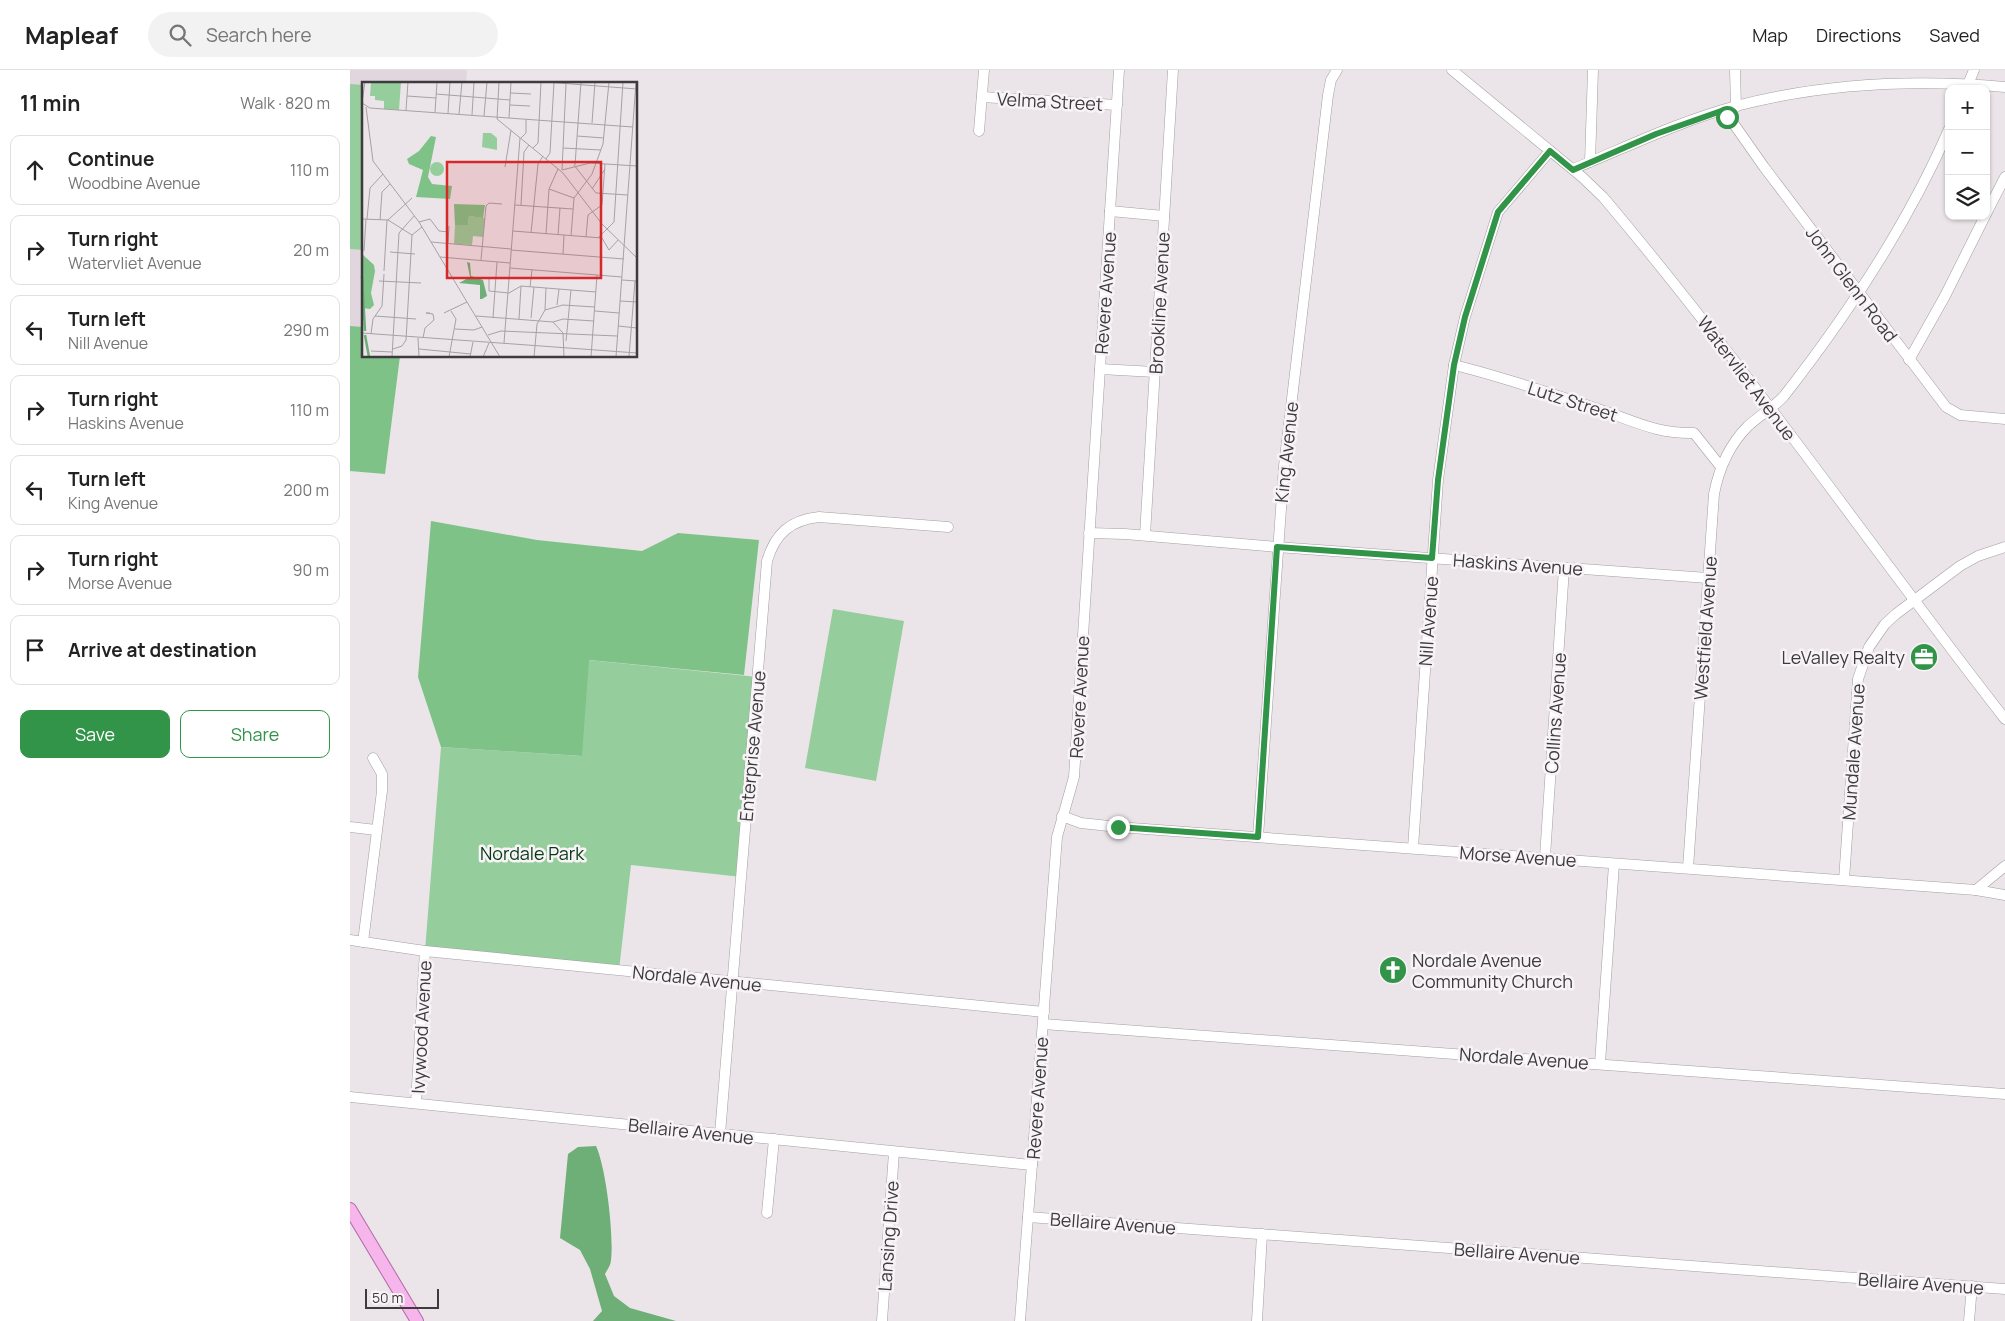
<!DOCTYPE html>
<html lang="en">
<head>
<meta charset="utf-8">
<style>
	:root { --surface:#fff; --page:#f2f2f2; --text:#222; --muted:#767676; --line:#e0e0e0; --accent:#329448 }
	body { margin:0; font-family:Manrope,sans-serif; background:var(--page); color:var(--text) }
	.controls { position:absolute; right:15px; top:15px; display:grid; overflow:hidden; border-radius:10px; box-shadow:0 1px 4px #0004 }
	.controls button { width:45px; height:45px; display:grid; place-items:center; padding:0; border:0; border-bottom:1px solid var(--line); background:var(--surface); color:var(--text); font:25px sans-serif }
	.scale { position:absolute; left:15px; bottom:12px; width:74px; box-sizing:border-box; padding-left:5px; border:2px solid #3e3b3d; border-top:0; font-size:14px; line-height:18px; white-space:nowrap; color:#3e3b3d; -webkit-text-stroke:4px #f8f3f7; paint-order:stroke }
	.stop { position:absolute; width:15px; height:15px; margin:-11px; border:4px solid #329448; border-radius:50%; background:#fff }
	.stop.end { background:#329448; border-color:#fff; box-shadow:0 1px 5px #0008 }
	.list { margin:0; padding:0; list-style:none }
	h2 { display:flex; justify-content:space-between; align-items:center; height:65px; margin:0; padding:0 20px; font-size:21px }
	h2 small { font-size:16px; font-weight:400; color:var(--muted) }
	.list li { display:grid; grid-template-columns:32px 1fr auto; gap:15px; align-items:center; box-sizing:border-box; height:70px; margin:0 10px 10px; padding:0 10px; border:1px solid var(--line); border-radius:10px }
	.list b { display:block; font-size:19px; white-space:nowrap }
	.list p { margin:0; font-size:16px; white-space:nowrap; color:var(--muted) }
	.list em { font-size:16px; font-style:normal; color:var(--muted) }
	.actions { display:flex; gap:10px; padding:15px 20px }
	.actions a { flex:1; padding:11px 0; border:1px solid var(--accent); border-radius:10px; text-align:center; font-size:18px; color:var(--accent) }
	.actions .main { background:var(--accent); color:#fff }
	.icon { flex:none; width:28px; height:28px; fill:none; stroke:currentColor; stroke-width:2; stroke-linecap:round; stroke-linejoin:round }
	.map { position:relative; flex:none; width:1655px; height:1251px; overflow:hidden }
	header { display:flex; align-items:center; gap:30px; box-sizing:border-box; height:70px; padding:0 25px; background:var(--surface); border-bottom:1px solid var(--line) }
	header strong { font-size:24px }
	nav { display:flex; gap:28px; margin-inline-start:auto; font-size:18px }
	.search { width:350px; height:45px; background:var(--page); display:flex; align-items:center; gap:12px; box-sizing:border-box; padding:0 18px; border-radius:28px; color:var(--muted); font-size:19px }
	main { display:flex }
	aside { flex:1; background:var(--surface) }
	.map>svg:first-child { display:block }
	.built { fill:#e1d6de }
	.green { fill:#95ce9c }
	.forest { fill:#7ec288 }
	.water { fill:#6daf76 }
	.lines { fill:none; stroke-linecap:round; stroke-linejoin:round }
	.minor-casing { stroke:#a39ea1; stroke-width:11 }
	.major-casing { stroke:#b26aa6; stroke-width:14 }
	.minor { stroke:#fff; stroke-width:10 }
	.major { stroke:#f6b5eb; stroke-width:12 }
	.route { stroke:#329448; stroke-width:6 }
	.labels { text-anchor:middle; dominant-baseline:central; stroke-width:5; stroke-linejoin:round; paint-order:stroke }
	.street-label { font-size:18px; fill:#3e3b3d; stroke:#f8f3f7 }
	.poi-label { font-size:18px; fill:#3e3b3d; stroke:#f8f3f7; text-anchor:end }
	.park-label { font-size:18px; fill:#063914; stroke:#f8f3f7 }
	.inset-river { fill:none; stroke:#6daf76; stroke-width:2.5 }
	.inset-road { fill:none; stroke:#a6a1a5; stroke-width:1 }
	.view { fill:#d62828; fill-opacity:0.15; stroke:#d62828; stroke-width:2.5 }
	.inset-edge { fill:none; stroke:#3e3b3d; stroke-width:2.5 }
</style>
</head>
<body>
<header>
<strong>Mapleaf</strong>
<div class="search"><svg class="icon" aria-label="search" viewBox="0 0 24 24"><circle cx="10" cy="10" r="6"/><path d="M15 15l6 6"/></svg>Search here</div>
<nav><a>Map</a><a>Directions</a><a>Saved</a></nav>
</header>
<main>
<aside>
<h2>11 min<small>Walk · 820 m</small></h2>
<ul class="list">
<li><svg class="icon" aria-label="ahead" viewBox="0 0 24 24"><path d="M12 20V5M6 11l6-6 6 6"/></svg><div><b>Continue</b><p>Woodbine Avenue</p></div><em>110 m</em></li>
<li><svg class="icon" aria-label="right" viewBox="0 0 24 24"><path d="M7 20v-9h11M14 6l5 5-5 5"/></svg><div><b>Turn right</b><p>Watervliet Avenue</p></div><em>20 m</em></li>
<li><svg class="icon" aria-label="left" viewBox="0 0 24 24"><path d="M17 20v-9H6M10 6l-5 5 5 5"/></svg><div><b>Turn left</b><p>Nill Avenue</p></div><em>290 m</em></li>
<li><svg class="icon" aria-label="right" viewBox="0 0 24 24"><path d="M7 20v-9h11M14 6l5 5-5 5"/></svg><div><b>Turn right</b><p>Haskins Avenue</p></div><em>110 m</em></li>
<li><svg class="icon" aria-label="left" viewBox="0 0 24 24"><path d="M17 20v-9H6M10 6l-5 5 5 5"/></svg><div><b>Turn left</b><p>King Avenue</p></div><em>200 m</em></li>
<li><svg class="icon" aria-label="right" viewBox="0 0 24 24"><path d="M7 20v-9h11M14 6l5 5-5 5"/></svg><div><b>Turn right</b><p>Morse Avenue</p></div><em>90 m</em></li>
<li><svg class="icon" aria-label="arrive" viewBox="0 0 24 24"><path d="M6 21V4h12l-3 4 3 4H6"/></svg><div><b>Arrive at destination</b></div></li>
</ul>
<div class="actions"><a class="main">Save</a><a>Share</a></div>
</aside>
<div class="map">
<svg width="1655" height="1251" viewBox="0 0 1655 1251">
	<rect width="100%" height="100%" fill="#ebe5ea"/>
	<!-- built -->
	<polygon class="built" points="0,0 117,0 116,14 14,14 14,257 0,256"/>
	<!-- green -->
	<g class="green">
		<polygon points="0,14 14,15 14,180 0,179"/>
		<polygon points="483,539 554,551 526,711 455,698"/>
		<polygon points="238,590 408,607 392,807 281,795 269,900 75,881 91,677 231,686"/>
	</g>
	<!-- forest -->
	<g class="forest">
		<polygon points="0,256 14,257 14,286 50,286 35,404 0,401"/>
		<polygon points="81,451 187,470 292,481 328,463 409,470 394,605 239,590 232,686 91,677 68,607"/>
	</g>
	<!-- water -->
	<path class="water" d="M 246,1076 C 256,1097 264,1166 261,1190 C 261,1195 257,1200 255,1204 L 264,1226 L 280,1238 L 326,1251 L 243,1251 L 252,1241 L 240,1199 L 230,1180 L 210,1168 L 218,1084 L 228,1077 Z"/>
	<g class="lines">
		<defs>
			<g id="minor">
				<path d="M 1102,0 L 1232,107 L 1253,127 C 1395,295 1520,476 1655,649"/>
				<polyline points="1385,0 1386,37"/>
				<polyline points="1616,19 1624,0"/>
				<polyline points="632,27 767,35"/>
				<polyline points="1374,40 1414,97 1596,337 1610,345 1655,349"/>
				<polyline points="629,61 634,0"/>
				<polyline points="1240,92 1243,0"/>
				<path d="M 1223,99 C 1277,77 1330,51 1386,36 C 1474,13 1565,9 1655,17"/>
				<polyline points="760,141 814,146"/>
				<polyline points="1636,144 1655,107"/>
				<polyline points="1559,290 1595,226 1635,146"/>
				<path d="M 1104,295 C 1154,307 1202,324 1251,340 C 1284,351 1307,364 1344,363 L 1371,397"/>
				<polyline points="750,299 805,302"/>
				<polyline points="739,463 775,464 927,477 1358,508"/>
				<polyline points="795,465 823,0"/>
				<polyline points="712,746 731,753 768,757 1626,820 1655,825"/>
				<polyline points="0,757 26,760"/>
				<polyline points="908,767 934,396 978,25 981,10 987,0"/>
				<polyline points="1063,778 1088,410 1104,295 1115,247 1148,142 1200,81"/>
				<polyline points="1195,787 1214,498"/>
				<path d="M 1338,798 L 1364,424 C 1369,398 1379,375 1398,356 C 1410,345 1423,338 1434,326 C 1498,244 1557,156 1599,59"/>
				<polyline points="1494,810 1508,609 1519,577 1535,554 1546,544 1610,496 1628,486 1655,477"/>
				<polyline points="1626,820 1655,796"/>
				<polyline points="0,870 75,881 694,942"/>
				<polyline points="13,872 32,721 32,704 23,688"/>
				<polyline points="693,954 1655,1024"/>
				<polyline points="1250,993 1264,794"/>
				<polyline points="0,1027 682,1095"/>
				<polyline points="66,1033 75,881"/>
				<path d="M 370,1064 L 417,491 C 425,464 440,450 469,447 L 598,457"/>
				<polyline points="417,1143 424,1069"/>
				<polyline points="678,1147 1655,1219"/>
				<polyline points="532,1251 544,1082"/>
				<polyline points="670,1251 707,767 724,707 769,0"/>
				<polyline points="907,1251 912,1164"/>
				<polyline points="1619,1251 1622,1216"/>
			</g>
			<polyline id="major" points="0,1139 67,1251"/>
		</defs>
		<!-- minor casing -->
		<use href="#minor" class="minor-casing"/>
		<!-- major casing -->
		<use href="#major" class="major-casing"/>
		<!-- minor -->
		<use href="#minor" class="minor"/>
		<!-- major -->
		<use href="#major" class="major"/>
	</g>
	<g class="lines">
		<!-- route -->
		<polyline class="route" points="768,757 908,767 927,477 1082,488 1088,410 1104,295 1115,247 1148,142 1200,81 1223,100 1306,64 1374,40 1377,47"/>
	</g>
	<!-- icons -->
	<defs>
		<symbol id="office-disc" viewBox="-11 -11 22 22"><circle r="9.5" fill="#329448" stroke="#f8f3f7"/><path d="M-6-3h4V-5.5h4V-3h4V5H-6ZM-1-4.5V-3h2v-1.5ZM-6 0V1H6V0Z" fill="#fff"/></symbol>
		<symbol id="church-disc" viewBox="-11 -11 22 22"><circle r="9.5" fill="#329448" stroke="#f8f3f7"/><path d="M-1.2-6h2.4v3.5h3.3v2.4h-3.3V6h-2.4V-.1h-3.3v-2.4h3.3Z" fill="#fff"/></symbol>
	</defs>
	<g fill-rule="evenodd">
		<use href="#office-disc" x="1558" y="571" width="32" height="32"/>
		<use href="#church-disc" x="1027" y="884" width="32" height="32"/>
	</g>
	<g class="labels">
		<!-- street labels -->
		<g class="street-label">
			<text transform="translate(700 31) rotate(3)">Velma Street</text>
			<text transform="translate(1502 214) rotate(53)">John Glenn Road</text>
			<text transform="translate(755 223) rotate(-86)">Revere Avenue</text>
			<text transform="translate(809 233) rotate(-87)">Brookline Avenue</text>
			<text transform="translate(1397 308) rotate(53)">Watervliet Avenue</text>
			<text transform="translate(1223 331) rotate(18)">Lutz Street</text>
			<text transform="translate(936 382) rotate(-84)">King Avenue</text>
			<text transform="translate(1168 494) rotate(4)">Haskins Avenue</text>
			<text transform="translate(1078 551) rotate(-86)">Nill Avenue</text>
			<text transform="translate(1355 558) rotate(-86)">Westfield Avenue</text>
			<text transform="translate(729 627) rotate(-87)">Revere Avenue</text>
			<text transform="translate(1205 643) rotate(-86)">Collins Avenue</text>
			<text transform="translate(402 676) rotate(-85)">Enterprise Avenue</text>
			<text transform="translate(1503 682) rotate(-86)">Mundale Avenue</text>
			<text transform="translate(1168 786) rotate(4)">Morse Avenue</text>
			<text transform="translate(347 908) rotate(6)">Nordale Avenue</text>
			<text transform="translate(71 957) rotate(-87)">Ivywood Avenue</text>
			<text transform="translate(1174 988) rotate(4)">Nordale Avenue</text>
			<text transform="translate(687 1028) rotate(-86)">Revere Avenue</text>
			<text transform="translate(341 1061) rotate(6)">Bellaire Avenue</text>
			<text transform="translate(763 1153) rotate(4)">Bellaire Avenue</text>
			<text transform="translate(538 1166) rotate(-86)">Lansing Drive</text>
			<text transform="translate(1167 1183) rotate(4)">Bellaire Avenue</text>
			<text transform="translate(1571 1213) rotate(4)">Bellaire Avenue</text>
		</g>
		<!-- poi labels -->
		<g class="poi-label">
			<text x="1555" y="587">LeValley Realty</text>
			<text x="1062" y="890" text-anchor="start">Nordale Avenue<tspan x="1062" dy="21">Community Church</tspan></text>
		</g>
		<!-- park labels -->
		<g class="park-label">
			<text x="182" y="783">Nordale Park</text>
		</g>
	</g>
	<!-- overview -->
	<g transform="translate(12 12)">
		<rect width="275" height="275" fill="#ebe5ea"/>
		<path d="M 9,0 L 39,0 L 37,28 L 22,27 L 22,19 L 13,18 L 13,14 L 8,14 ZM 121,51 L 129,51 L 135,56 L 135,68 L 120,65 ZM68 87a7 7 0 1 1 14 0a7 7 0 1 1-14 0ZM 107,134 L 123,136 L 121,155 L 111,154 L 110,163 L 92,162 L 93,143 L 106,143 Z" fill="#95ce9c"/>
		<path d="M 69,54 L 74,55 L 66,95 L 70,102 L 90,104 L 88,117 L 54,115 L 61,88 L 47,82 L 45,77 L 57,69 ZM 92,122 L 123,123 L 121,136 L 107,134 L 106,143 L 93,143 ZM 0,172 L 12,183 L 13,189 L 9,211 L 12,223 L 8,227 L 0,226 Z" fill="#7ec288"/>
		<path d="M 105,180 L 108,181 L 109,194 L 121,198 L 125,214 L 120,217 L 118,217 L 118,203 L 97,201 L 108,195 Z" fill="#6daf76"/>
		<path class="inset-river" d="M 0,194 L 3,249M 3,253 L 7,275"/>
		<path class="inset-road" d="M 137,0 L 135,37 L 201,91 L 240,142 L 275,176M 184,0 L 275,7M 149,11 L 169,12M 74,12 L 148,18M 45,14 L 74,16M 0,20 L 3,0M 0,21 L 8,26 L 271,45M 148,23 L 168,24M 4,25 L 11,79 L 57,140 L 138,275M 44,28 L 46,0M 73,30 L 75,0M 86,31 L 88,0M 97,32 L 100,0M 110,33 L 112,0M 122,34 L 125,0M 147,36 L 149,0M 230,41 L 233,0M 215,54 L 242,56M 159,56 L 164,51 L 164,37M 171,66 L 176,61 L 179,0M 201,66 L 239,68M 184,77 L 188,71 L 192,0M 212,83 L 234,111 L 266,113M 213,83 L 219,0M 143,85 L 149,48M 200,88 L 204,2M 200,88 L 228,81 L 275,84M 187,107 L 212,116M 230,107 L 243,87M 153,123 L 211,127M 159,123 L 162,70 L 167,63M 0,137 L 26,138 L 50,116M 5,137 L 8,106 L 21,92M 18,138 L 20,110 L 28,102M 26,138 L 50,153M 57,140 L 68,137 L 77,149 L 87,150M 151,149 L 240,156 L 247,168 L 256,158M 169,151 L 176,82 L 181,74M 184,152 L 187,107 L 196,87M 196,153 L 198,126M 209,154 L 212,116 L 230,92 L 241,62 L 247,0M 224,155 L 226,133 L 240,123 L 243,82M 236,156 L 252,140 L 261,0M 69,160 L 149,167M 86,161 L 87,144M 149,168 L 262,177M 2,169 L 4,137M 28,170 L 53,172M 201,172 L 202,153M 78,175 L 148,181M 119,178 L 124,124 L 127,121 L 140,122M 148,186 L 260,195M 22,189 L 25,138M 127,196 L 127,209 L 147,211 L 159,204 L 234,210M 260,198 L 275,199M 17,199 L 59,201M 168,205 L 170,188M 258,219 L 275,220M 195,223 L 197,207M 183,228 L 201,223 L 233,225M 233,229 L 257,231M 82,231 L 105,220M 13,234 L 54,237M 114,234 L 191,240 L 201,251 L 202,275M 131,236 L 135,180M 169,236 L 172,205M 157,237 L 159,204M 191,240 L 201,237 L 232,239M 256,244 L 275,246M 93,247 L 112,248 L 120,245M 0,251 L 275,271M 9,252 L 11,237 L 20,224 L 22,192M 126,253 L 139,249 L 255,254M 56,256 L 57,275M 61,256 L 63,246 L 72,238 L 71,232 L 64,231 L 68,231M 204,259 L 209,208M 142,261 L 158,56M 31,267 L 40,264 L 44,258 L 50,153 L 60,145M 57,267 L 109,272M 9,269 L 30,270M 30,275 L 37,151 L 52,134M 87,275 L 94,237 L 89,229M 108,275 L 111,260M 121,275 L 127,261M 172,275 L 175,242 L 183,228 L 184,206M 229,275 L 235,193M 254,275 L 274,0M 267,275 L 273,199"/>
		<path class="view" d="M 85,80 L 239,80 L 239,196 L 85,196 Z"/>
		<rect width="275" height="275" class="inset-edge"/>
	</g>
</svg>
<div class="controls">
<button>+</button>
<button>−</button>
<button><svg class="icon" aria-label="layers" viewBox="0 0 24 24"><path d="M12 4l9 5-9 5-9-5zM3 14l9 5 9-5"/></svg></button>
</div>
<div class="scale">50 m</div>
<div class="stop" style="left:1377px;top:47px"></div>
<div class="stop end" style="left:768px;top:757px"></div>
</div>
</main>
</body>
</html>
